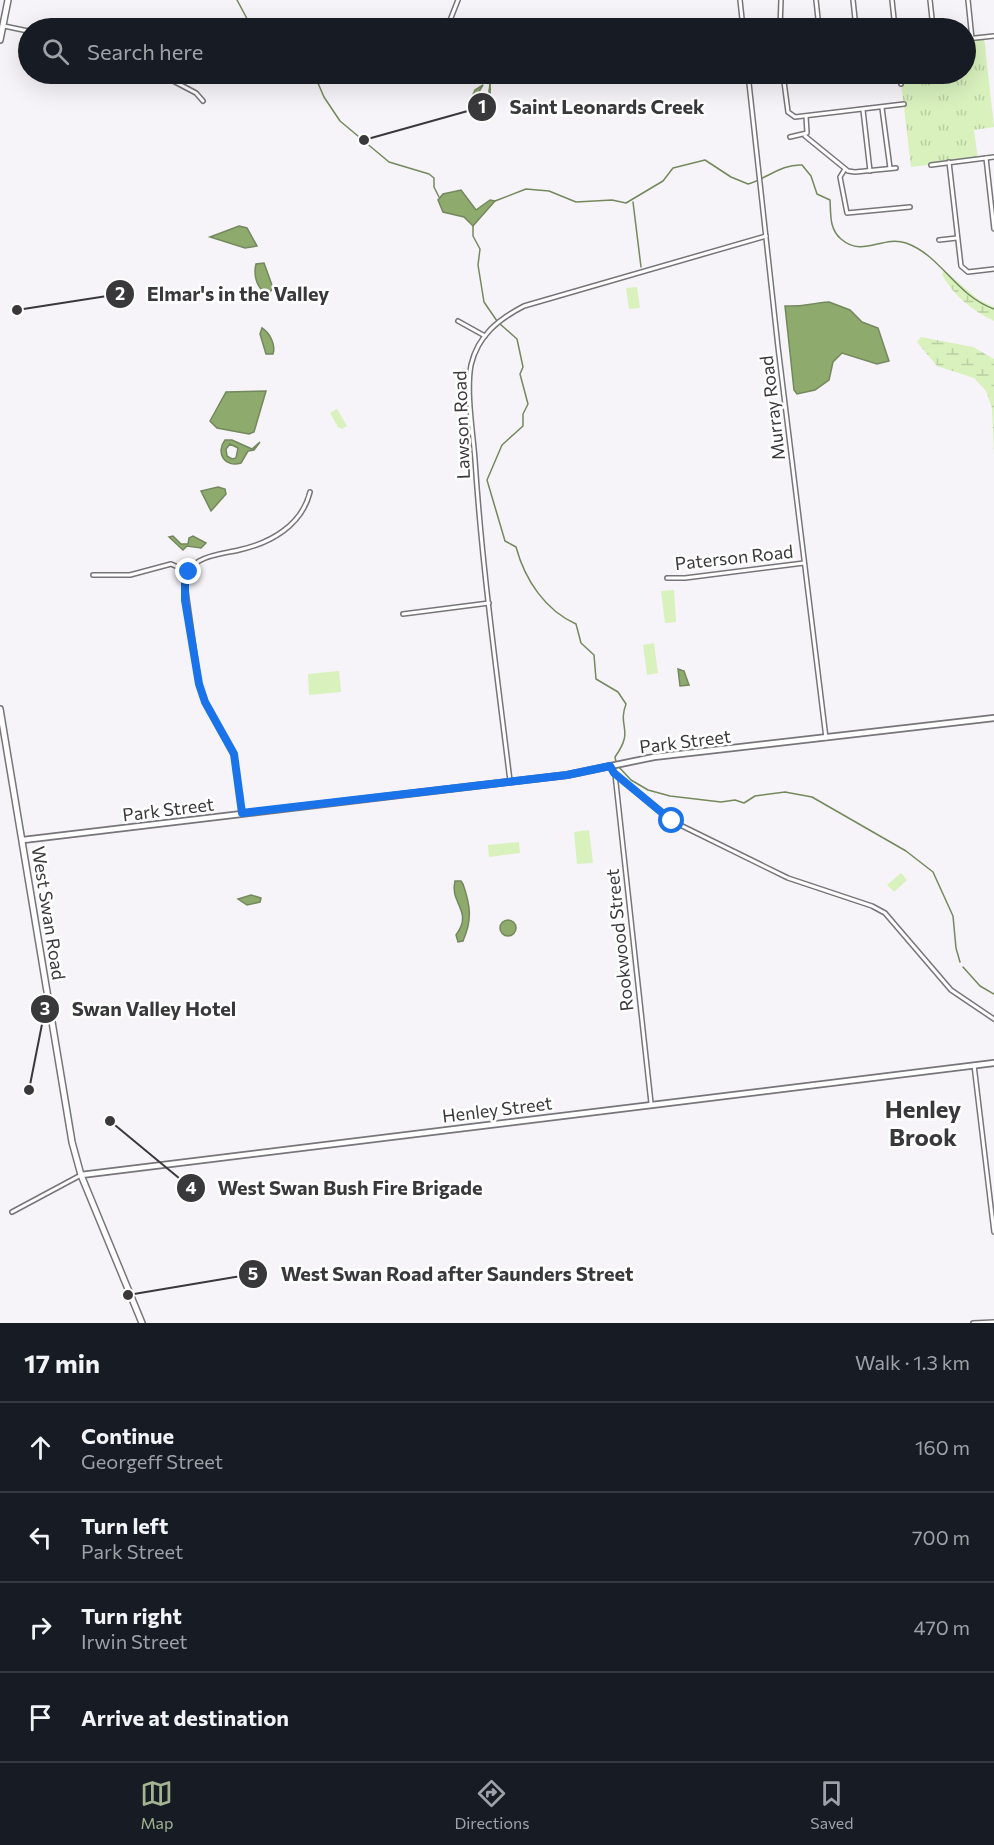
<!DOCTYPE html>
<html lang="en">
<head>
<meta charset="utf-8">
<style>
	:root { --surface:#171b24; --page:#242831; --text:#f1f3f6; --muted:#9ea1a6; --line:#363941; --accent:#a4b392 }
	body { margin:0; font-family:Commissioner,sans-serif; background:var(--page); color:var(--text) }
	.stop { position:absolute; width:18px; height:18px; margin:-14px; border:4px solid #1a73e8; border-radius:50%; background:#fff }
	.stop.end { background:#1a73e8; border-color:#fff; box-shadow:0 2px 6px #0008 }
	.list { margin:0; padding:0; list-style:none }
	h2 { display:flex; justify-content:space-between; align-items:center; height:78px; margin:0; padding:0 24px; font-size:26px }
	h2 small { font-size:20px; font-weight:400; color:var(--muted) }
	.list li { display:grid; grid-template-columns:39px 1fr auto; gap:18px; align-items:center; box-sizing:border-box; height:90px; padding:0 24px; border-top:2px solid var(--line) }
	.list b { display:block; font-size:22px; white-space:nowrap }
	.list p { margin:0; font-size:20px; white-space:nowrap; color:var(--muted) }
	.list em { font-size:20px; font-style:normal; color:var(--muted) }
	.icon { flex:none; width:33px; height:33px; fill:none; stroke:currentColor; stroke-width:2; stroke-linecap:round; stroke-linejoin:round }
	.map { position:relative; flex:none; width:994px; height:1323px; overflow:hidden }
	.search { position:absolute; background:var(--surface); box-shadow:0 6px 24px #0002; left:18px; right:18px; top:18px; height:66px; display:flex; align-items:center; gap:15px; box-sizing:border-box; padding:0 21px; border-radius:33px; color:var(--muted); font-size:22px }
	.sheet { height:438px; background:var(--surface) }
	nav { display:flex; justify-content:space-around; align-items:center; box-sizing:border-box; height:84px; border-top:2px solid var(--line); background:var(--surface); font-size:16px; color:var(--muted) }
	nav a { display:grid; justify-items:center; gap:3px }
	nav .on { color:var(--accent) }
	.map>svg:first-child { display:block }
	.green { fill:#d8f1bd }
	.wetland { fill:url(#wetland-marsh) }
	.park { fill:url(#park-tufts) }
	.water { fill:#8eab6d; stroke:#74885e; stroke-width:1.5; fill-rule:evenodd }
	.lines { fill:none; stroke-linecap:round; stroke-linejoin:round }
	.stream { stroke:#74885e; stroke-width:1.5 }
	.street-casing { stroke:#777579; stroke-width:6 }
	.secondary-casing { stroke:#777579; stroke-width:8 }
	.primary-casing { stroke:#777579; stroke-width:8 }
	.street { stroke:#fff; stroke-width:3 }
	.secondary { stroke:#fff; stroke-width:4.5 }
	.primary { stroke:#fff; stroke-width:5 }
	.route { stroke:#1a73e8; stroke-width:8 }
	.labels { text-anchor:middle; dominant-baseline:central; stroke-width:5; stroke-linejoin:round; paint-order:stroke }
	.street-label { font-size:18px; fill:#39383a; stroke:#fff }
	.district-label { font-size:24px; font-weight:bold; fill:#39383a; stroke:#fff }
	.leader { fill:none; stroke:#39383a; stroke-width:2 }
	.callout-dot { fill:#39383a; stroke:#fff; stroke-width:2 }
	.mark-label { font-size:18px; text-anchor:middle; font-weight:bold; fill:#fff }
	.callout-label { font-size:20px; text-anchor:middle; font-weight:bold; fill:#39383a; stroke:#fff; stroke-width:5; stroke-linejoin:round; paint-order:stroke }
</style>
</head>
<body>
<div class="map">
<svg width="994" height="1323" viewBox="0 0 994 1323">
	<defs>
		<pattern id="wetland-marsh" width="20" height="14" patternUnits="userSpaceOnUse" patternTransform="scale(1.5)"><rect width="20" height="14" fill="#d8f1bd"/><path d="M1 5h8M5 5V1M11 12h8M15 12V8" fill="none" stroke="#bacfa3"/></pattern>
		<pattern id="park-tufts" width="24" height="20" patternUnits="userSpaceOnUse" patternTransform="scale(1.5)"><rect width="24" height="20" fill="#d8f1bd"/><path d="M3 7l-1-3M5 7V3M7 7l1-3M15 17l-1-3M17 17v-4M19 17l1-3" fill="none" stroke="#bacfa3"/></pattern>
	</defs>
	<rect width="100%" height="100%" fill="#f6f4f8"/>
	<!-- green -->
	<g class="green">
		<polygon points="637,287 640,308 629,309 626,288"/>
		<polygon points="337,409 347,426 342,429 338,427 330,413"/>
		<polygon points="674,590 676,622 665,623 661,591"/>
		<polygon points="654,643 658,673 647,675 643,645"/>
		<polygon points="339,671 341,692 309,695 308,674"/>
		<polygon points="589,830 593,863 577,864 574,832"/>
		<polygon points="519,842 520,853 489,857 488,845"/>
		<polygon points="901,873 907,880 894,892 887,885"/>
	</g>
	<!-- wetland -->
	<g class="wetland">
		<path d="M 944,270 L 979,300 L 994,307 L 994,321 C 972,310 954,296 942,275 Z"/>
		<polygon points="921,337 973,347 994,359 994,454 992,408 986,391 974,378 937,366 917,342"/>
	</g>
	<!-- park -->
	<polygon class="park" points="984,37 994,127 974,130 978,159 911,167 900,74 966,74 966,39"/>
	<!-- water -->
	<g class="water">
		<path d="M 490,83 C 491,97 490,108 475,111 L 469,103 L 475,90 L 483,85 L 472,103 L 475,108 C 488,105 489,94 490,83 Z"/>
		<polygon points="461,190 476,210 490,200 495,201 473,226 464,217 443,212 438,200 443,194"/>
		<polygon points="239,226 247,228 257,246 245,248 210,237"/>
		<path d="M 264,263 L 273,288 L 268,295 C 257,289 253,276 256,264 Z"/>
		<path d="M 829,302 L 850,310 L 862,322 L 878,328 L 889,361 L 877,364 L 842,353 L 833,362 L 829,380 L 815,390 L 797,394 L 794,390 L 785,306 C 804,307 811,303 829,302 Z"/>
		<path d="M 262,328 C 270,333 276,345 273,354 L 266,354 L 260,334 Z"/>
		<polygon points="266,391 254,432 249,434 217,428 210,421 226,392"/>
		<path d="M 225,440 L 232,440 L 252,449 L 260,442 L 254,450 L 248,451 L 241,463 C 225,468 215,453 225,440 ZM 230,444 L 238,448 L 236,458 L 232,459 L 227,456 L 226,449 Z"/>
		<polygon points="218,487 225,489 226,494 211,511 201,491"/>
		<polygon points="173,536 181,544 188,544 189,538 193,536 206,543 201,548 187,546 183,550 169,537"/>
		<polygon points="678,669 684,671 689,685 680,686"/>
		<path d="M 455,881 L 461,881 L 463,884 C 471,907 472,920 463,941 L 458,942 L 456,935 C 474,911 449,903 455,881 Z"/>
		<polygon points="251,895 261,898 260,902 247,905 238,899"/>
		<circle cx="508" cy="928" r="8"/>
	</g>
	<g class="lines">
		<!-- stream -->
		<g class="stream">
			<polyline points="237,0 252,28"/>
			<polyline points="314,74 324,97 340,121 389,162 429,174 434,178 434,187 439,197"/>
			<path d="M 495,201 L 526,189 L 549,191 L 576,202 L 612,200 L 626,203 L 663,181 L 673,168 L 705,160 L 731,177 L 748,184 C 768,178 781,164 802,165 L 811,176 L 817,194 L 830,200 C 831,214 829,229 841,239 C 863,258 882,235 906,243 C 942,256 955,295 994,309"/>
			<polyline points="633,202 641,267"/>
			<polyline points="473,226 473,236 480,249 478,265 484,302 497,321"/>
			<path d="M 500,324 L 517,339 L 523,367 L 520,374 L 528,404 L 523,414 L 523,426 L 502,445 L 487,480 L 505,541 L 516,547 C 525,580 545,610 576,624 L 581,643 L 594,655 L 596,679 L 618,692 L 626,704 C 617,728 635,729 615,757 L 616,762"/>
			<polyline points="618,766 631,780 648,790 670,796 721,802 735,800 744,803 755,796 785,792 812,797 906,851 933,872 953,916 956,948 960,962"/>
			<polyline points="963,967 980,986 994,994"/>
		</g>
		<defs>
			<g id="street">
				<polyline points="740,0 743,28"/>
				<polyline points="816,0 819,28"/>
				<polyline points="853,0 856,28"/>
				<polyline points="892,0 895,28"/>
				<polyline points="930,0 933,28"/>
				<polyline points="968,0 972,39"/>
				<polyline points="4,26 28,31"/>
				<polyline points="447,28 458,0"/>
				<polyline points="780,28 781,0"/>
				<polyline points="966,39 994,36"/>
				<polyline points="160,74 196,93 203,101"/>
				<polyline points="748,74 778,347 826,738"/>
				<polyline points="783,74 788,112 795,117 904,104"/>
				<polyline points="900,74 901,84"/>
				<polyline points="784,78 821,74"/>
				<polyline points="882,108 890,168"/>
				<polyline points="863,110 870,171"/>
				<polyline points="805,136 848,171 855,172 896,168"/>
				<polyline points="790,137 807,133 806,116"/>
				<polyline points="986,158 994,229"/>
				<polyline points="949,162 961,266 968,272 994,269"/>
				<polyline points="931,165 994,157"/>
				<polyline points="845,169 840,177 847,213 910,207"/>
				<polyline points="939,240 957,238"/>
				<polyline points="458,321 485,336"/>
				<polyline points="93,575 130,575 171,564 189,572"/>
				<polyline points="667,578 685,578 804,563"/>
				<polyline points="403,614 489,603"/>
				<polyline points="610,766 614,773 672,821 788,878 872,906 885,913 951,990 994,1019"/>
				<polyline points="615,774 651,1103"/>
				<path d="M 510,781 C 497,674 482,567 475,460 C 473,432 466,392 471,365 C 478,335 499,319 524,306 L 766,236"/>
				<path d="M 242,813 L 234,754 L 205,702 L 199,684 L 185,584 C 188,575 191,566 199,561 C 211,554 226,553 239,550 C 271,543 302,525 310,492"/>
				<polyline points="974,1065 994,1232"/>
				<polyline points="12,1212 81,1175"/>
				<polyline points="973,1323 994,1322"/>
			</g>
			<g id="secondary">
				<polyline points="23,840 567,775 654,757 994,718"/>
				<polyline points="81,1175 994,1063"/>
			</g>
			<g id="primary">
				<polyline points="0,40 8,0"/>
				<polyline points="0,709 72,1142 81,1175 142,1323"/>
			</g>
		</defs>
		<!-- street casing -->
		<use href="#street" class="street-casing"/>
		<!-- secondary casing -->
		<use href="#secondary" class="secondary-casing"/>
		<!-- primary casing -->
		<use href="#primary" class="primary-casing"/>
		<!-- street -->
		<use href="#street" class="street"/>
		<!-- secondary -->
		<use href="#secondary" class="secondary"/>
		<!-- primary -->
		<use href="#primary" class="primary"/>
	</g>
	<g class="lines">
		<!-- route -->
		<polyline class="route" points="189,572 185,584 185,600 199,684 205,702 234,754 242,813 567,775 610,766 614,773 672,821"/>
	</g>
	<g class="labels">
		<!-- street labels -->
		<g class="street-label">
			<text transform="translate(772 408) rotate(-97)">Murray Road</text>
			<text transform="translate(461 425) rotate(-92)">Lawson Road</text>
			<text transform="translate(734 557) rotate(-6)">Paterson Road</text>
			<text transform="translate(685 741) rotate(-7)">Park Street</text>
			<text transform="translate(168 809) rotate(-7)">Park Street</text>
			<text transform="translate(49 913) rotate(81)">West Swan Road</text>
			<text transform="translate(619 940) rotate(-96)">Rookwood Street</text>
			<text transform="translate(497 1109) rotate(-7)">Henley Street</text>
		</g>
		<!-- district labels -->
		<g class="district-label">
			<text x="923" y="1108">Henley<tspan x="923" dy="28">Brook</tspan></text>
		</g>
	</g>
	<!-- callouts -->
	<path class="leader" d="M364 140L482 107M17 310L120 294M29 1090L45 1009M110 1121L191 1188M128 1295L253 1274"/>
	<g class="callout-dot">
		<circle cx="364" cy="140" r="6"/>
		<circle cx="17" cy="310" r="6"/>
		<circle cx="29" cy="1090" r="6"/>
		<circle cx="110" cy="1121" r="6"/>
		<circle cx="128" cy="1295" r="6"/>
		<circle cx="482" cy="107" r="15"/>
		<circle cx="120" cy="294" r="15"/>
		<circle cx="45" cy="1009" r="15"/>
		<circle cx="191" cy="1188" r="15"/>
		<circle cx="253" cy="1274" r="15"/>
	</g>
	<g class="mark-label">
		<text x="482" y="113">1</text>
		<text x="120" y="300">2</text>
		<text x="45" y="1015">3</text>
		<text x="191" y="1194">4</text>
		<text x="253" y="1280">5</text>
	</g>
	<g class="callout-label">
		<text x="607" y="114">Saint Leonards Creek</text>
		<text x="238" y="301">Elmar's in the Valley</text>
		<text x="154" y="1016">Swan Valley Hotel</text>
		<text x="350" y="1195">West Swan Bush Fire Brigade</text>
		<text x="457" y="1281">West Swan Road after Saunders Street</text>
	</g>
</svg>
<div class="stop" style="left:672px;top:821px"></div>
<div class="stop end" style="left:189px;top:572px"></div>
<div class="search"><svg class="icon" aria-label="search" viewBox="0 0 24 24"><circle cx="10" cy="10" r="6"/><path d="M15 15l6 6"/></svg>Search here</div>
</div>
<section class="sheet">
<h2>17 min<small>Walk · 1.3 km</small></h2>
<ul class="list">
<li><svg class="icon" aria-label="ahead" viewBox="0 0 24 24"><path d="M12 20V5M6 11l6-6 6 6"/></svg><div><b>Continue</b><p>Georgeff Street</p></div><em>160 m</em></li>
<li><svg class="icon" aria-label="left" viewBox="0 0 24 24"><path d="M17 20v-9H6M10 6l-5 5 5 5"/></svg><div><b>Turn left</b><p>Park Street</p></div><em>700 m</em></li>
<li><svg class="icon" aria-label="right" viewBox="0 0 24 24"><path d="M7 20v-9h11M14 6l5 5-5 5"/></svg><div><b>Turn right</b><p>Irwin Street</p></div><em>470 m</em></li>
<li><svg class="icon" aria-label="arrive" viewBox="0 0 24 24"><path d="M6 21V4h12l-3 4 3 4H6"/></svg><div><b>Arrive at destination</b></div></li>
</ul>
</section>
<nav>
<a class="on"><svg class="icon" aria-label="map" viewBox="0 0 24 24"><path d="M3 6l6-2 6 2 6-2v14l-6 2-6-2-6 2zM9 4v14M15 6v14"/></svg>Map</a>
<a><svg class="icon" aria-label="directions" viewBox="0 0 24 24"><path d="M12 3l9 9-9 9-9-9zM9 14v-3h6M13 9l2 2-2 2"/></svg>Directions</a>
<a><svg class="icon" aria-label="saved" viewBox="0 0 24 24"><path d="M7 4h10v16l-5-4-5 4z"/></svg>Saved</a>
</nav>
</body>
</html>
